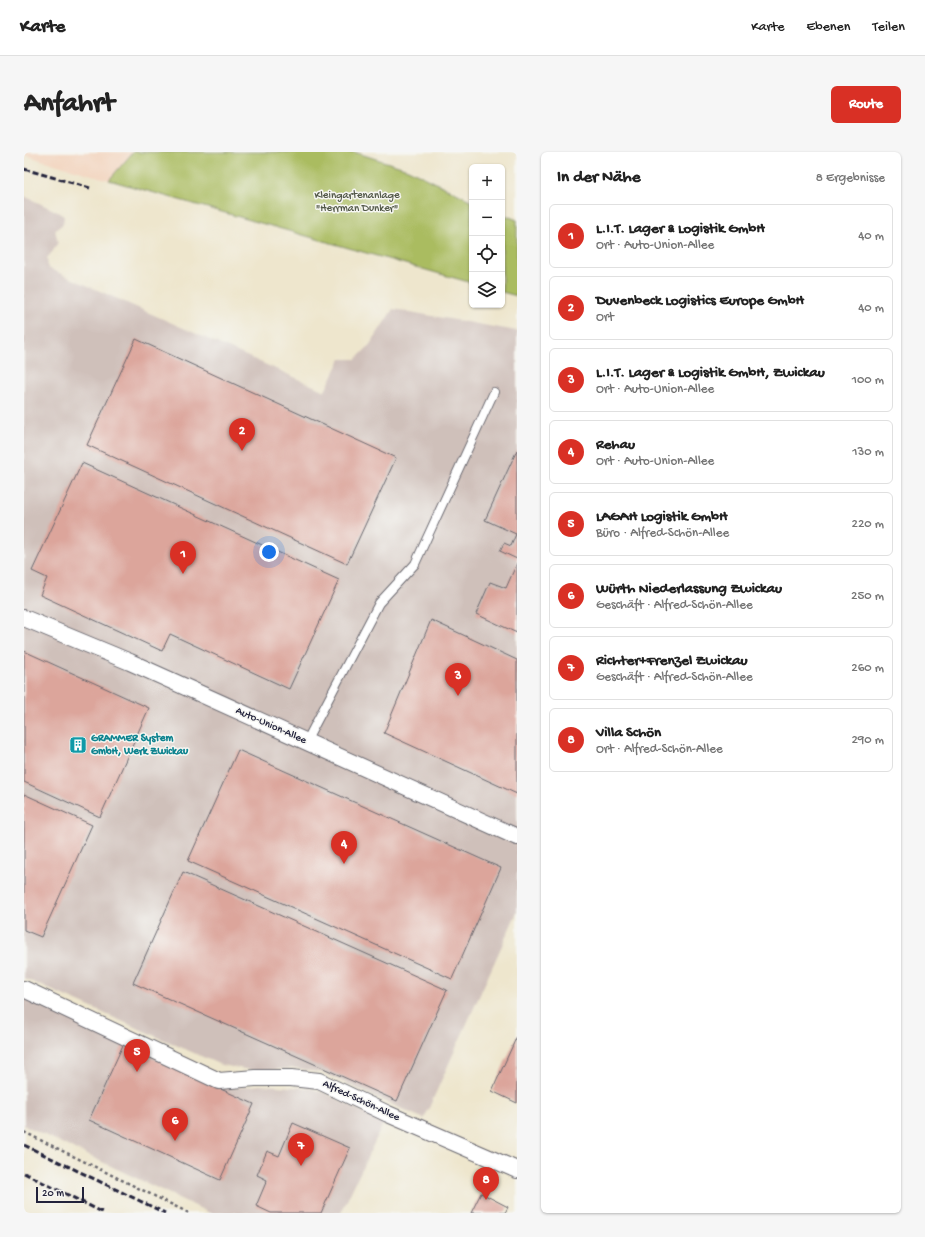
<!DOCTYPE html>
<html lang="de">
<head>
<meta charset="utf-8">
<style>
	:root { --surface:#fff; --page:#f6f6f6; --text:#222; --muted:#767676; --line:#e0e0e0; --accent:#d93025 }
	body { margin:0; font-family:"Gochi Hand",sans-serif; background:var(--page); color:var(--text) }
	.controls { position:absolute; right:12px; top:12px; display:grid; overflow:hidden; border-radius:6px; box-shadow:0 1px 3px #0004 }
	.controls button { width:36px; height:36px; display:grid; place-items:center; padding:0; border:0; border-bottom:1px solid var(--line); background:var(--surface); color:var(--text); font:20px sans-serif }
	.scale { position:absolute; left:12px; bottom:10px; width:48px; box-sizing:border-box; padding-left:4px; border:2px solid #22223b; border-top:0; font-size:11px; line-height:14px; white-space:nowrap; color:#22223b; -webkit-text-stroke:3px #f6f6f2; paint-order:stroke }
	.you { position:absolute; left:245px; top:400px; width:14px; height:14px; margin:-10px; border:3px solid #fff; border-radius:50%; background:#1a73e8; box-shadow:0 0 0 6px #1a73e833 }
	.badge { display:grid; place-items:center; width:26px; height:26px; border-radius:50%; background:var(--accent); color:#fff; font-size:13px; font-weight:700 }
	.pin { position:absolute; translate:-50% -33px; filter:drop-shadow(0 1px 2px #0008) }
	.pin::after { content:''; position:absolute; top:21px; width:14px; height:12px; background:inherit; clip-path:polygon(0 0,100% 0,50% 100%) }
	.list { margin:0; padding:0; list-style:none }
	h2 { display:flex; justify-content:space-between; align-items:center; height:52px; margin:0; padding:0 16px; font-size:17px }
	h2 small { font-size:13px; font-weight:400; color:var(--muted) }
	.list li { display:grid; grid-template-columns:26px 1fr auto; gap:12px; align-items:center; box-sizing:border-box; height:64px; margin:0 8px 8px; padding:0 8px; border:1px solid var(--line); border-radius:6px }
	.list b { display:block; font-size:15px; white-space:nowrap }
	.list p { margin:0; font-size:13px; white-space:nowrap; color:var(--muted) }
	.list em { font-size:13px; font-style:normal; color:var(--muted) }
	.icon { flex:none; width:22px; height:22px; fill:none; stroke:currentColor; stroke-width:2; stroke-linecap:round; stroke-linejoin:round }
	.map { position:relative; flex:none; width:493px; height:1061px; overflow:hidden; border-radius:6px }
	header { display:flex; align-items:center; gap:24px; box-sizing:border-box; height:56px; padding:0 20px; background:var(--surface); border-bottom:1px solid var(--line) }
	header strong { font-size:19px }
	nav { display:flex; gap:22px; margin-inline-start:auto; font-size:14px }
	.intro { display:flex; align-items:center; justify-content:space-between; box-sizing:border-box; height:96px; padding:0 24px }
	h1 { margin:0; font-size:28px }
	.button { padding:10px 18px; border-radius:6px; background:var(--accent); color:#fff; font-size:14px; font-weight:700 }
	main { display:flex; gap:24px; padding:0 24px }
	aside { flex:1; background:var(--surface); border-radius:6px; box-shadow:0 1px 3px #0004 }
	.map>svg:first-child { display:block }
	.built { fill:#f3d4be }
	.industrial { fill:#cfc0ba }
	.green { fill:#aabc60; stroke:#666f4e }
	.building { fill:#dca59b }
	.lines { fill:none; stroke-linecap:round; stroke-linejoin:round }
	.service-casing { stroke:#69676e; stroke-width:10 }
	.minor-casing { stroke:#69676e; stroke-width:18 }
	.path { stroke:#69676e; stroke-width:2.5; stroke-dasharray:3 3; stroke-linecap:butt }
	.service { stroke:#fff; stroke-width:8 }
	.minor { stroke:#fff; stroke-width:16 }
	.rail { stroke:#22223b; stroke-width:3; stroke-dasharray:6 3; stroke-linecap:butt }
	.labels { text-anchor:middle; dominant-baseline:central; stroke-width:3; stroke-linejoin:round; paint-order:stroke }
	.park-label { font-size:11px; fill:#525848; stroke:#f6f6f2 }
	.street-label { font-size:11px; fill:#22223b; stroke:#f6f6f2 }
	.culture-label { font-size:11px; font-weight:bold; fill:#0d838f; stroke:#f6f6f2; text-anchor:start }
</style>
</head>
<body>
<header>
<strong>Karte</strong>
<nav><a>Karte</a><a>Ebenen</a><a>Teilen</a></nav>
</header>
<div class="intro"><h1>Anfahrt</h1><a class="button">Route</a></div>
<main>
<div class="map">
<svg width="493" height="1061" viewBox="0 0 493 1061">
	<rect width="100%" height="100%" fill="#f6f6f2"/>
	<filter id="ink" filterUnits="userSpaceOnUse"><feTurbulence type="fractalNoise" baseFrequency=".025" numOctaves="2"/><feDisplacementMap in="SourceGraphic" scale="8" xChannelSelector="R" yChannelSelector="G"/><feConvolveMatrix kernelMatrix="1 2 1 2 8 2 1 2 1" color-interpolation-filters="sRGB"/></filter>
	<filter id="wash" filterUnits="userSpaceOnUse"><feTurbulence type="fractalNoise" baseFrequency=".012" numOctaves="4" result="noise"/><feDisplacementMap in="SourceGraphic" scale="16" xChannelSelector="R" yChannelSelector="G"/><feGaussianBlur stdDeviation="0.9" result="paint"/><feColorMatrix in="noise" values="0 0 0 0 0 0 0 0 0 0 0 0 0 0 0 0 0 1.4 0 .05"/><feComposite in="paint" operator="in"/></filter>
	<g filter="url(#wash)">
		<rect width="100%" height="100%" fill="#eee6cd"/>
		<!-- built -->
		<polygon class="built" points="0,0 109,0 85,28 0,3"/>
		<!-- industrial -->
		<g class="industrial">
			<polygon points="0,44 30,58 40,64 39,72 31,78 34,90 29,99 23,106 24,116 301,239 317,207 332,207 345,194 369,157 493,179 493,760 400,967 299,921 272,916 232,919 197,913 0,826"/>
			<polygon points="0,845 196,935 212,936 236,933 285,936 301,941 360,970 317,1061 186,1061 0,973"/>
		</g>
		<!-- green -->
		<g class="green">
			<polygon points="109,0 330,0 384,17 448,49 448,131 85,28"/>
			<polygon points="478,62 493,68 493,144 478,140"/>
		</g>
		<g id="blocks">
			<!-- building -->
			<g class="building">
				<polygon points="112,187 372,306 323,412 63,293"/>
				<polygon points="493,298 493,407 476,399 480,391 487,394 492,382 461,368"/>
				<polygon points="58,311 315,428 265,537 146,482 138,499 16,443 23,426 8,419"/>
				<polygon points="493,411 493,481 452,462 466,430 482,436"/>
				<polygon points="407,468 493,508 493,642 360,581"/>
				<polygon points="0,499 125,556 76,665 0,630"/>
				<polygon points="214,598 477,716 428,827 164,709"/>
				<polygon points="0,642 68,673 17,785 0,778"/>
				<polygon points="159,720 423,838 373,949 109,831"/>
				<polygon points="493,884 493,951 468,939"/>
				<polygon points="99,893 230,952 196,1028 65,968"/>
				<polygon points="269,971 326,996 297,1061 247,1061 232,1054 243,1028 233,1023 243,999 255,1004"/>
				<polygon points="457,1041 484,1055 481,1061 447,1061"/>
			</g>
		</g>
	</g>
	<g filter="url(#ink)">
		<use href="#blocks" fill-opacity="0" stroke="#69676e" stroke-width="1"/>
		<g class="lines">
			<defs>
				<polyline id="service" points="282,590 355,451 391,412 470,240"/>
				<g id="minor">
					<polyline points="0,466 106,510 493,685"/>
					<polyline points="0,837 195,929 231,926 267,926 295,929 364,962 493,1018"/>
				</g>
			</defs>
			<!-- service casing -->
			<use href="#service" class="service-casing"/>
			<!-- minor casing -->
			<use href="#minor" class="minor-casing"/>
			<!-- path -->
			<polyline class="path" points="0,980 165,1061"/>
			<!-- service -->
			<use href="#service" class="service"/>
			<!-- minor -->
			<use href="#minor" class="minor"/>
			<!-- rail -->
			<g class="rail">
				<polyline points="0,17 66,36"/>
				<polyline points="0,993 141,1061"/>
				<polyline points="0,1021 80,1061"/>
			</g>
		</g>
	</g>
	<!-- icons -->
	<defs>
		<symbol id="building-square" viewBox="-11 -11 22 22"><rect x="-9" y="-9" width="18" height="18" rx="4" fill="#0f9aa8" stroke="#f6f6f2"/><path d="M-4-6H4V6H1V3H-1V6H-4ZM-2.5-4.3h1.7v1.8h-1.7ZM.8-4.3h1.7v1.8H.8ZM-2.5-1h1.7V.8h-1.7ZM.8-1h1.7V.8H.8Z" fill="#fff"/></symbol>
	</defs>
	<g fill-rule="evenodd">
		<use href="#building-square" x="44" y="583" width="20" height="20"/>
	</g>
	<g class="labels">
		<!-- park labels -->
		<g class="park-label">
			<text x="333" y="44">Kleingartenanlage<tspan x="333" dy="13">"Herrman Dunker"</tspan></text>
		</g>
		<!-- street labels -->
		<g class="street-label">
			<text transform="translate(247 574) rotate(24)">Auto-Union-Allee</text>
			<text transform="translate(337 949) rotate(25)">Alfred-Schön-Allee</text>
		</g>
		<!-- culture labels -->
		<g class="culture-label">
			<text x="67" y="587">GRAMMER System<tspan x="67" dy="13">GmbH, Werk Zwickau</tspan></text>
		</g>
	</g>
</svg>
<div class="controls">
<button>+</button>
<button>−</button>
<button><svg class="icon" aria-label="locate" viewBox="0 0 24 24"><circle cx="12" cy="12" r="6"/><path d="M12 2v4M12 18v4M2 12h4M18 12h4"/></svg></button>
<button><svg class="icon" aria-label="layers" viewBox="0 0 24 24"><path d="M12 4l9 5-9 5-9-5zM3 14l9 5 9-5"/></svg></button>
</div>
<div class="scale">20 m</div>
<div class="you"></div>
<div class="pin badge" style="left:159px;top:422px">1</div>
<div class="pin badge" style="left:218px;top:299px">2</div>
<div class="pin badge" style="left:434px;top:544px">3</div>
<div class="pin badge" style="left:320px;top:712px">4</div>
<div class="pin badge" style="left:113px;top:920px">5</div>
<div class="pin badge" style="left:151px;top:989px">6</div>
<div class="pin badge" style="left:277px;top:1014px">7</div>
<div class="pin badge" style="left:462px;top:1048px">8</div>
</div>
<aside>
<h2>In der Nähe<small>8 Ergebnisse</small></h2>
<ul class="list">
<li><span class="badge">1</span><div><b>L.I.T. Lager &amp; Logistik GmbH</b><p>Ort · Auto-Union-Allee</p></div><em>40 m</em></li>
<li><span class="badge">2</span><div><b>Duvenbeck Logistics Europe GmbH</b><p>Ort</p></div><em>40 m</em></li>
<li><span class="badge">3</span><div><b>L.I.T. Lager &amp; Logistik GmbH, Zwickau</b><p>Ort · Auto-Union-Allee</p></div><em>100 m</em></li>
<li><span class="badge">4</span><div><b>Rehau</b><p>Ort · Auto-Union-Allee</p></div><em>130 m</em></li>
<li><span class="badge">5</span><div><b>LAGAH Logistik GmbH</b><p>Büro · Alfred-Schön-Allee</p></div><em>220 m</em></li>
<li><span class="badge">6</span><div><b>Würth Niederlassung Zwickau</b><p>Geschäft · Alfred-Schön-Allee</p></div><em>250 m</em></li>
<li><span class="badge">7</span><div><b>Richter+Frenzel Zwickau</b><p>Geschäft · Alfred-Schön-Allee</p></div><em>260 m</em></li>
<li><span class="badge">8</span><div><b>Villa Schön</b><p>Ort · Alfred-Schön-Allee</p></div><em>290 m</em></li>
</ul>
</aside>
</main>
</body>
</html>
